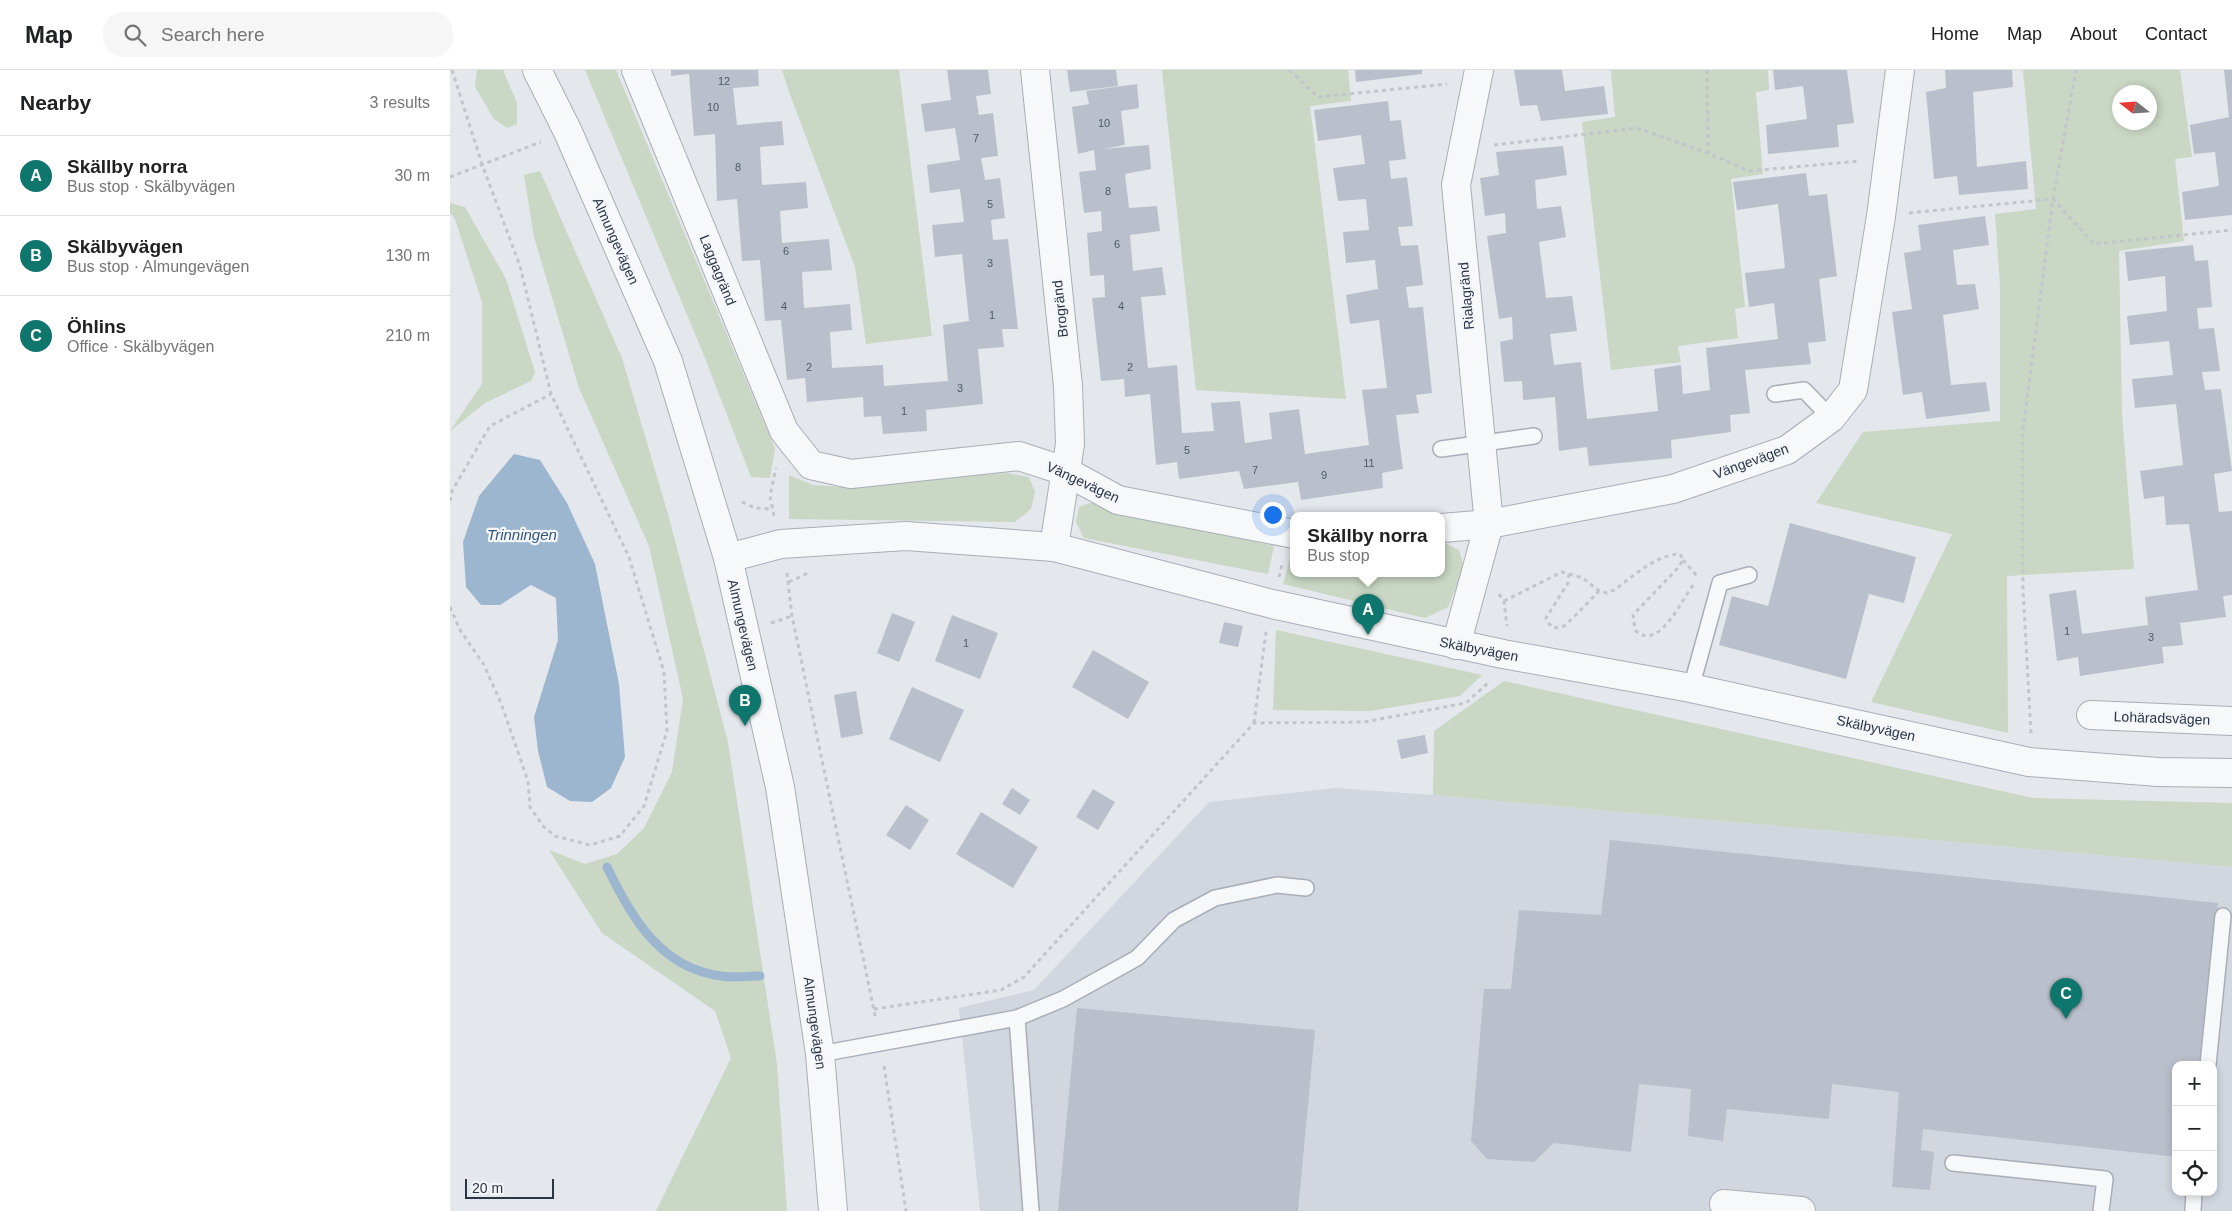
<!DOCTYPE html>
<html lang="en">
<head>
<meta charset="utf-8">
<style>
	:root { --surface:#fff; --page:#f6f6f6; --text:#202124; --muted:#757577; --line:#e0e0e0; --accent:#0f766e }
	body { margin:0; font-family:Arial,sans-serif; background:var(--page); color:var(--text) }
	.controls { position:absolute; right:15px; bottom:15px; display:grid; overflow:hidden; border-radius:10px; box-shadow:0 2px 8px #0003 }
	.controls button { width:45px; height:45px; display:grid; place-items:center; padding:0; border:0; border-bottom:1px solid var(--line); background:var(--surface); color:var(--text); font:25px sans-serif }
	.compass { position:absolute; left:1662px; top:15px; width:45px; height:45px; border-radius:50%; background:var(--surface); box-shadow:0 2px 8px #0003; rotate:287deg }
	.scale { position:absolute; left:15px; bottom:12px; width:89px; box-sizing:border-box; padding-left:5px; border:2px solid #2a3546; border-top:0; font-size:14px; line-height:18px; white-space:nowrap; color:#2a3546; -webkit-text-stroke:4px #f4f6f9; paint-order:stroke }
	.you { position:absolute; left:822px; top:444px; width:18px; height:18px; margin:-12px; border:4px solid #fff; border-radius:50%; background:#1a73e8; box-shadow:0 0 0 8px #1a73e833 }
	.badge { display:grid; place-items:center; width:32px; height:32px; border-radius:50%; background:var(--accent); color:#fff; font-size:16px; font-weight:700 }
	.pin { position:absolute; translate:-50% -41px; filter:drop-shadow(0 1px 2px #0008) }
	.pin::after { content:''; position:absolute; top:26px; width:18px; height:15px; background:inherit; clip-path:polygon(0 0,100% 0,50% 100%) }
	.popup { position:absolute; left:840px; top:442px; width:155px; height:65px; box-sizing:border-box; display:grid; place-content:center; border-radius:10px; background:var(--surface); filter:drop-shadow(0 1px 4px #0005); font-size:16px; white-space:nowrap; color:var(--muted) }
	.popup b { font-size:19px; color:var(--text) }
	.popup::after { content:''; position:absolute; left:50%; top:100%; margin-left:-10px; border:10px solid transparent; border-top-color:var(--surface) }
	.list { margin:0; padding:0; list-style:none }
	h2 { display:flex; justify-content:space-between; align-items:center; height:65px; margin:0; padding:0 20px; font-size:21px }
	h2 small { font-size:16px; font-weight:400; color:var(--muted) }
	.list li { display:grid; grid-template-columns:32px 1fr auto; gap:15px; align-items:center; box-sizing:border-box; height:80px; padding:0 20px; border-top:1px solid var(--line) }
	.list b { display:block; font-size:19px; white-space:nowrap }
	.list p { margin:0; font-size:16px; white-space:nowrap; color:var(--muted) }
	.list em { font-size:16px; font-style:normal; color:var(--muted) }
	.icon { flex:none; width:28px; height:28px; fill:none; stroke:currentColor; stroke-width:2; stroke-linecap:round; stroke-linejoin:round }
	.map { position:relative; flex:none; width:1782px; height:1141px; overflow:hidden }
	header { display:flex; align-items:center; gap:30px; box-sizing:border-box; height:70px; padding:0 25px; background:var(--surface); border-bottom:1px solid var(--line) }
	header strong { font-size:24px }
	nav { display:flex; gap:28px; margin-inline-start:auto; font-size:18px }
	.search { width:350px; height:45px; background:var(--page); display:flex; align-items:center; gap:12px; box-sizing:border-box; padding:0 18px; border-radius:20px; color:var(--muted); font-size:19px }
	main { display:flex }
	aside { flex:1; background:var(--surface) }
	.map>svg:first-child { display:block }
	.built { fill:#d1d6df; fill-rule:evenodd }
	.green { fill:#c9d7c4; fill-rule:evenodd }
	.water { fill:#9cb6cf }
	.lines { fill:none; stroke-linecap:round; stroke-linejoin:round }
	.stream { stroke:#9cb6cf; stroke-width:9 }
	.building { fill:#bac0cb }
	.service-casing { stroke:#a8aeb7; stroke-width:18 }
	.minor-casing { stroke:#a8aeb7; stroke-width:30 }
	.tertiary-casing { stroke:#a8aeb7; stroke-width:30 }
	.path { stroke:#c2c5cb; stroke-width:3; stroke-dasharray:4 4; stroke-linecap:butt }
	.service { stroke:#f7f8fa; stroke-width:15 }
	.minor { stroke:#f7f8fa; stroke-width:28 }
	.tertiary { stroke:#f7f8fa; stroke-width:28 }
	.labels { text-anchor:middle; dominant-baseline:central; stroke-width:4.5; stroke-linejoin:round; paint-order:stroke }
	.number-label { font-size:11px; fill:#4e5867 }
	.street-label { font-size:14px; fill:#2a3546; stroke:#f4f6f9 }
	.water-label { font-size:15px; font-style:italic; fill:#30547e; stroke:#f4f6f9 }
</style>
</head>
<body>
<header>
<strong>Map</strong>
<div class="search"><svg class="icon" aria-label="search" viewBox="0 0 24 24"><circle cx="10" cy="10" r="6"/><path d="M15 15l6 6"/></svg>Search here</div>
<nav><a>Home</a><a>Map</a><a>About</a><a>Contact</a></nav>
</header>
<main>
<aside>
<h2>Nearby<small>3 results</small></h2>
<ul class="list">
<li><span class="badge">A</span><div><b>Skällby norra</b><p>Bus stop · Skälbyvägen</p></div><em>30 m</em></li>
<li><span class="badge">B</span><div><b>Skälbyvägen</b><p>Bus stop · Almungevägen</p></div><em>130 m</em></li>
<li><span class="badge">C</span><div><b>Öhlins</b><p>Office · Skälbyvägen</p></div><em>210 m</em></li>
</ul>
</aside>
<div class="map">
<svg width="1782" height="1141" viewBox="0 0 1782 1141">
	<rect width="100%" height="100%" fill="#e4e7ec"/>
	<!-- built -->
	<path class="built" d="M 885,718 L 983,725 L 1782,797 L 1782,1141 L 530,1141 L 509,938 L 584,920 L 759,732 ZM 1726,995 L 1763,995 L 1763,1122 L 1726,1122 Z"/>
	<!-- green -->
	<g class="green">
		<polygon points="27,0 53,0 67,33 67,54 57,58 44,49 25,17"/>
		<polygon points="135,0 166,0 325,379 320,408 301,407 253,283"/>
		<polygon points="332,0 449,0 482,266 416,274 405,197 338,19"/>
		<polygon points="712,0 898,0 901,31 860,36 896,329 746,320"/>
		<polygon points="1161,0 1318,0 1319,20 1306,22 1313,104 1281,109 1295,237 1285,239 1288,268 1228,276 1231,292 1161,300 1132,52 1165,47"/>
		<path d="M 1573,0 L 1730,0 L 1742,87 L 1725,89 L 1734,171 L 1669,181 L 1672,343 L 1684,499 L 1557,506 L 1558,663 L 1421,632 L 1502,464 L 1366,433 L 1413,362 L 1550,351 L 1550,216 L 1545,144 L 1586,139 ZM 1670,22 L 1700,22 L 1700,52 L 1670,52 Z"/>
		<polygon points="90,101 172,288 218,444 278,672 327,994 337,1141 206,1141 281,988 265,941 152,863 99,780 135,794 167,784 194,758 222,702 233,629 199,476 129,318 84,167 74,105"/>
		<polygon points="0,133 15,137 56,209 85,302 81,311 35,333 0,361 32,314 32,232 5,149 0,143"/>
		<polygon points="556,403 579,407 585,422 581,439 565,452 339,449 339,405 363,415 390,417"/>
		<polygon points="643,432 691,447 824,476 818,504 634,468 626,452 629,437"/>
		<polygon points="992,472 1009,480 1014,498 998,537 975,548 833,514 843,477 844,504 992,504"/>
		<polygon points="826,560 1032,605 1010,626 920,641 823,640"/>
		<polygon points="1054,611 1583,728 1782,733 1782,797 983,725 984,661"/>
	</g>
	<!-- water -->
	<polygon class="water" points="64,384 90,390 117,433 145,494 169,614 175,687 161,718 142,732 120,731 97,717 88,681 84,647 108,570 106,528 81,515 50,535 31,535 16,517 13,472 29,426"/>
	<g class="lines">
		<!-- stream -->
		<path class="stream" d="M 157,797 C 181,847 210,898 271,906 C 283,908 297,906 310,906"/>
	</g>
	<!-- building -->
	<g class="building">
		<polygon points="221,0 308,0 309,16 283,18 287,55 332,51 334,75 310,77 312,115 356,112 358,138 330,141 332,173 379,169 382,200 352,202 354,238 400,234 402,260 380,262 382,298 433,295 434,316 498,311 493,255 519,251 512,184 485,187 482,155 514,152 510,119 480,123 477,95 510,90 505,58 475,62 471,34 501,30 497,0 538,0 541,24 526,26 529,45 543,43 548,86 531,88 535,110 550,108 555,148 541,150 543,170 558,169 568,259 552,259 554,277 528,279 533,334 476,340 477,361 433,364 431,346 414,347 413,327 357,332 355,308 337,310 331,250 315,251 310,190 292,191 287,129 267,131 265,64 244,66 239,4 221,6"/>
		<polygon points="617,0 666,0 668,16 620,22"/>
		<polygon points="905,0 972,0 972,4 906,12"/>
		<polygon points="1064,0 1112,0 1115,21 1154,16 1158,44 1091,51 1087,35 1070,36"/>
		<polygon points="1323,0 1397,0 1404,53 1387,55 1389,77 1318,84 1316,55 1357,49 1353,16 1325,20"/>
		<polygon points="1495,0 1562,0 1563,17 1523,22 1527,97 1576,91 1578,119 1509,125 1507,106 1484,109 1476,22 1496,18"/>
		<polygon points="1774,0 1782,0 1782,145 1735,150 1732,122 1769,116 1765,82 1744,84 1740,55 1779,47"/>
		<polygon points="687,14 689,38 671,41 675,75 652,79 699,75 701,99 675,104 679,138 707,136 710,161 680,165 683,201 712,197 716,225 691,227 698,298 727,295 732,363 764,361 761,333 790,331 795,373 822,369 819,343 849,339 855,384 919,375 912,320 937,318 929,250 900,254 896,225 928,219 925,190 896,193 893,162 919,160 916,129 888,131 883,98 915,94 911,65 868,71 864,40 938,31 940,51 951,50 956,89 939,91 941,109 957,107 963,156 948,157 951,176 968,175 973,215 956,217 959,238 973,237 982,323 966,325 969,343 946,345 953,399 932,403 933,418 851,430 848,412 794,419 789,401 729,409 727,392 706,395 700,324 675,327 674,309 651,311 642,228 655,227 654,205 640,206 637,163 652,161 651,141 634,143 629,102 646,100 644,80 628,84 622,37 639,34 636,21"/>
		<polygon points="1113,76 1117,105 1085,110 1087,139 1111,136 1116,167 1089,172 1096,228 1122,226 1127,261 1100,264 1104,295 1131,292 1137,349 1208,341 1204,299 1231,295 1233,324 1260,320 1256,278 1328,269 1324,233 1299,237 1295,203 1335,198 1328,134 1287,140 1283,112 1356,103 1359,126 1377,124 1387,206 1369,209 1376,271 1358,273 1361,294 1295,300 1300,343 1280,345 1281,362 1221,370 1222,388 1139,396 1137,377 1109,381 1105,327 1073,330 1072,311 1054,312 1050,272 1063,269 1062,247 1049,249 1037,166 1056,163 1055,143 1035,146 1030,108 1049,105 1046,82"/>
		<polygon points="1535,146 1539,175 1503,180 1507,215 1525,214 1529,239 1493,245 1501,315 1536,312 1540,341 1476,349 1472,322 1453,325 1442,242 1462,239 1454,183 1471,180 1468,155"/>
		<polygon points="1743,175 1745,191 1758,190 1762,237 1747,238 1749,259 1764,258 1770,301 1752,302 1755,320 1771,319 1782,401 1764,404 1769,442 1782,441 1782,525 1773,526 1776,547 1730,553 1733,575 1712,577 1714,593 1630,606 1628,587 1607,591 1599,524 1626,520 1632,564 1698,555 1695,527 1748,520 1739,454 1716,455 1714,426 1694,429 1690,401 1733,395 1726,334 1685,338 1682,309 1723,305 1719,271 1680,275 1677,246 1717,241 1715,206 1678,211 1675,182"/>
		<polygon points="1340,453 1466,487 1454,533 1419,524 1396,609 1269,575 1282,526 1318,536"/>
		<polygon points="442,543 465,552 449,592 427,583"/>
		<polygon points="502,545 548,563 530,609 485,591"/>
		<polygon points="774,552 793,556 788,577 769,573"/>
		<polygon points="643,580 699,612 678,649 622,617"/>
		<polygon points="462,617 514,640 490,692 439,669"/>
		<polygon points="406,621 413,664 391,668 384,625"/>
		<polygon points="975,665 978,683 951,689 947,670"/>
		<polygon points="562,718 580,730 570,745 552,734"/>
		<polygon points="643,719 665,732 648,760 626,747"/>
		<polygon points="456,735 479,750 460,780 436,765"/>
		<polygon points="531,742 588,777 563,818 506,784"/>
		<polygon points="1160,770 1768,833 1752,995 1726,995 1726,1087 1473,1059 1471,1080 1484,1082 1480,1120 1442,1117 1449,1022 1382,1014 1379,1049 1277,1039 1273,1071 1238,1066 1241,1019 1189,1014 1181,1082 1104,1073 1084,1092 1037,1089 1021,1071 1034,919 1061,919 1069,840 1151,845"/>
		<polygon points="627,938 865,960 848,1141 608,1141"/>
	</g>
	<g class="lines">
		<defs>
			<g id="service">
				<polyline points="1325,324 1354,320 1381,348"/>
				<polyline points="991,379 1084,366"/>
				<polyline points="1241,618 1270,513 1299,505"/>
				<polyline points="567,948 581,1141"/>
				<polyline points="370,984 567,948 613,929 687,888 724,850 765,828 827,815 856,818"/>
				<polyline points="1758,995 1773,846"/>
				<polyline points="1503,1093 1655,1109 1651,1141"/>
				<polyline points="1743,1141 1744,1122"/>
			</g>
			<g id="minor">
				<polyline points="186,0 334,361 361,395 401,404 569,386 615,401 668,430 844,464"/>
				<polyline points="585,0 618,316 620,374 604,477"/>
				<polyline points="992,458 1039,454 1223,419 1337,380 1381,348 1403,320 1431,146 1450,0"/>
				<polyline points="278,488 331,474 456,466 604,477 822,534 1053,584 1241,618 1579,692 1708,702 1782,703"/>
				<polyline points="1006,575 1039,454 1006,115 1029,0"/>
				<polyline points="1641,645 1782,651"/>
				<polyline points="1274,1134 1351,1141"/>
			</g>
			<polyline id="tertiary" points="87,0 118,62 218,291 278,488 330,717 370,984 383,1141"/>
		</defs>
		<!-- service casing -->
		<use href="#service" class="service-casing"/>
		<!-- minor casing -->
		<use href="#minor" class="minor-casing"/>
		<!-- tertiary casing -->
		<use href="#tertiary" class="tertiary-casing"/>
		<!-- path -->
		<g class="path">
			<polyline points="839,0 868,27 997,14"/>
			<polyline points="1257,0 1258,83"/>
			<polyline points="1044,75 1187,58 1258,83 1299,101 1410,91"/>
			<polyline points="0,107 91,72"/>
			<polyline points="1459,143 1603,129 1644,174 1782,160"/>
			<polyline points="0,431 2,421 40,356 101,324"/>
			<polyline points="292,432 305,438 323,439"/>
			<polyline points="324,446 320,426 326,398"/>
			<polyline points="1233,490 1249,508"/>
			<polyline points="337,503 342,546 426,950"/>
			<polyline points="1119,504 1133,508 1149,521"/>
			<polyline points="829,507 833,491"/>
			<polyline points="339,512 358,503"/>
			<polyline points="1049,524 1054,531 1057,556"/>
			<path d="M 1054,531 L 1112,502 L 1119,504 L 1118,513 L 1096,548 L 1098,553 L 1104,558 L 1114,556 L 1124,547 L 1149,521 L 1157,523 L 1164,520 C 1184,506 1205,485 1230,484 L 1233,490 L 1227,499 L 1183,545 L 1185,560 C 1209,583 1231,530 1244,514"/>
			<polyline points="0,537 10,560 34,595 51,633 78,711 80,737 93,756 105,766 140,775 170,766 194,736 217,661 214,602 179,487 101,324 70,196 32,94 2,0"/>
			<polyline points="321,553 342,546"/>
			<polyline points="804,653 816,562"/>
			<polyline points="1581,663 1573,519 1573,360 1603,129 1626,0"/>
			<polyline points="424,939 551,920 574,907 804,653 914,652 1016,633 1040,611"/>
			<polyline points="434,996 456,1141"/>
		</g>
		<!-- service -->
		<use href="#service" class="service"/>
		<!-- minor -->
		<use href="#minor" class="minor"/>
		<!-- tertiary -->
		<use href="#tertiary" class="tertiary"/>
	</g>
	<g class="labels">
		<!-- number labels -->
		<g class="number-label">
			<text x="274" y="11">12</text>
			<text x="263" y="37">10</text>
			<text x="654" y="53">10</text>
			<text x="526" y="68">7</text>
			<text x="288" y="97">8</text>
			<text x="658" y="121">8</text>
			<text x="540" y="134">5</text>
			<text x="667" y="174">6</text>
			<text x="336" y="181">6</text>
			<text x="540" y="193">3</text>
			<text x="334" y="236">4</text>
			<text x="671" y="236">4</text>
			<text x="542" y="245">1</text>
			<text x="359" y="297">2</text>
			<text x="680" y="297">2</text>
			<text x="510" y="318">3</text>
			<text x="454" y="341">1</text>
			<text x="737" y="380">5</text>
			<text x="919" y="393">11</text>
			<text x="805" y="400">7</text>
			<text x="874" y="405">9</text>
			<text x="1617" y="561">1</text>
			<text x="1701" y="567">3</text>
			<text x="516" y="573">1</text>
		</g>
		<!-- street labels -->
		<g class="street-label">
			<text transform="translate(166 171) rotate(66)">Almungevägen</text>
			<text transform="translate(268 200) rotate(68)">Laggagränd</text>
			<text transform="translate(1016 226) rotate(-95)">Rialagränd</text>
			<text transform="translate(610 239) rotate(-96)">Brogränd</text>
			<text transform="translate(1301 391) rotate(-20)">Vängevägen</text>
			<text transform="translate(633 412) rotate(25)">Vängevägen</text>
			<text transform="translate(293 555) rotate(77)">Almungevägen</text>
			<text transform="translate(1029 579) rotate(11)">Skälbyvägen</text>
			<text transform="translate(1712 648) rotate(2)">Lohäradsvägen</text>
			<text transform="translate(1426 658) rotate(12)">Skälbyvägen</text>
			<text transform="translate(365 953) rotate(82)">Almungevägen</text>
		</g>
		<!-- water labels -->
		<g class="water-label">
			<text x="72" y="464">Trinningen</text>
		</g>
	</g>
</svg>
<div class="controls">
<button>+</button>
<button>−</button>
<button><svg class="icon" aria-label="locate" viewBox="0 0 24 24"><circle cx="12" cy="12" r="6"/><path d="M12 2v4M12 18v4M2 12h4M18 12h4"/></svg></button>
</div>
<svg class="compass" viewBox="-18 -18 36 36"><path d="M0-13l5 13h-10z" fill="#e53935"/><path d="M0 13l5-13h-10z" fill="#757577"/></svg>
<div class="scale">20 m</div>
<div class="you"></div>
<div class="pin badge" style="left:918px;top:565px">A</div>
<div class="popup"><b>Skällby norra</b>Bus stop</div>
<div class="pin badge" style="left:295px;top:656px">B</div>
<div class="pin badge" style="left:1616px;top:949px">C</div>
</div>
</main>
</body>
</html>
